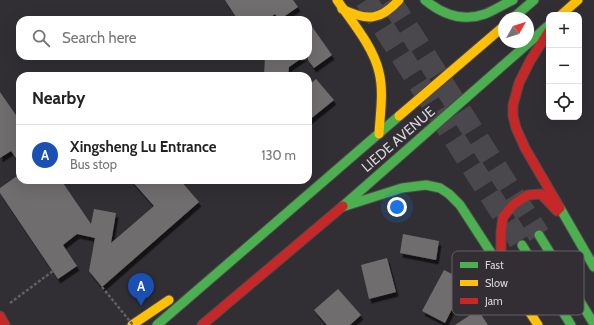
<!DOCTYPE html>
<html lang="en">
<head>
<meta charset="utf-8">
<style>
	:root { --surface:#fff; --page:#f2f2f2; --text:#222; --muted:#767676; --line:#e0e0e0; --accent:#db2777 }
	body { margin:0; font-family:Cabin,sans-serif; background:var(--page); color:var(--text) }
	.controls { position:absolute; right:12px; top:12px; display:grid; overflow:hidden; border-radius:8px; box-shadow:0 4px 16px #0002 }
	.controls button { width:36px; height:36px; display:grid; place-items:center; padding:0; border:0; border-bottom:1px solid var(--line); background:var(--surface); color:var(--text); font:20px sans-serif }
	.compass { position:absolute; left:498px; top:12px; width:36px; height:36px; border-radius:50%; background:var(--surface); box-shadow:0 4px 16px #0002; rotate:51deg }
	.you { position:absolute; left:397px; top:207px; width:14px; height:14px; margin:-10px; border:3px solid #fff; border-radius:50%; background:#1a73e8; box-shadow:0 0 0 6px #1a73e833 }
	.badge { display:grid; place-items:center; width:26px; height:26px; border-radius:50%; background:var(--accent); color:#fff; font-size:13px; font-weight:700 }
	.pin { position:absolute; translate:-50% -33px; filter:drop-shadow(0 1px 2px #0008) }
	.pin::after { content:''; position:absolute; top:21px; width:14px; height:12px; background:inherit; clip-path:polygon(0 0,100% 0,50% 100%) }
	.list { margin:0; padding:0; list-style:none }
	h2 { display:flex; justify-content:space-between; align-items:center; height:52px; margin:0; padding:0 16px; font-size:17px }
	h2 small { font-size:13px; font-weight:400; color:var(--muted) }
	.list li { display:grid; grid-template-columns:26px 1fr auto; gap:12px; align-items:center; box-sizing:border-box; height:60px; padding:0 16px; border-top:1px solid var(--line) }
	.list b { display:block; font-size:15px; white-space:nowrap }
	.list p { margin:0; font-size:13px; white-space:nowrap; color:var(--muted) }
	.list em { font-size:13px; font-style:normal; color:var(--muted) }
	.icon { flex:none; width:22px; height:22px; fill:none; stroke:currentColor; stroke-width:2; stroke-linecap:round; stroke-linejoin:round }
	.map { position:relative; flex:none; width:594px; height:325px; overflow:hidden }
	.search { position:absolute; background:var(--surface); box-shadow:0 4px 16px #0002; left:16px; top:16px; width:296px; height:44px; display:flex; align-items:center; gap:10px; box-sizing:border-box; padding:0 14px; border-radius:12px; color:var(--muted); font-size:15px }
	.panel { position:absolute; background:var(--surface); box-shadow:0 4px 16px #0002; left:16px; top:72px; width:296px; height:112px; border-radius:12px }
	.map>svg:first-child { display:block }
	.building { fill:#706d6e; filter:url(#shadow) }
	.lines { fill:none; stroke-linecap:round; stroke-linejoin:round }
	.secondary-tunnel { stroke:#4a484c; stroke-width:22; stroke-dasharray:22 11; stroke-linecap:butt }
	.fast-casing { stroke:#4c4a4d; stroke-width:11 }
	.slow-casing { stroke:#4c4a4d; stroke-width:11 }
	.jam-casing { stroke:#4c4a4d; stroke-width:11 }
	.path { stroke:#616063; stroke-width:2.5; stroke-dasharray:3 2; stroke-linecap:butt }
	.fast { stroke:#4caf50; stroke-width:9 }
	.slow { stroke:#ffc107; stroke-width:9 }
	.jam { stroke:#c62828; stroke-width:9 }
	.path-bridge { stroke:#616063; stroke-width:2.5; stroke-dasharray:3 2; stroke-linecap:butt }
	.labels { text-anchor:middle; dominant-baseline:central; stroke-width:4; stroke-linejoin:round; paint-order:stroke }
	.street-label { font-size:14px; fill:#d9d7da; stroke:#322e34 }
	.key { fill:#322e34; stroke:#646166; stroke-width:1 }
	.key-label { font-size:11px; fill:#d9d7da }
</style>
</head>
<body>
<div class="map">
<svg width="594" height="325" viewBox="0 0 594 325">
	<defs>
		<filter id="shadow"><feDropShadow dx="2.5" dy="4.5" stdDeviation="0" flood-color="#0009"/></filter>
	</defs>
	<rect width="100%" height="100%" fill="#312f33"/>
	<!-- building -->
	<g class="building">
		<polygon points="225,0 293,0 298,7 279,20 275,14 267,20 238,20"/>
		<polygon points="308,21 332,55 314,68 308,60"/>
		<polygon points="265,56 305,56 289,67 288,76 264,76"/>
		<polygon points="316,79 334,100 308,121 308,86"/>
		<polygon points="0,92 20,121 20,164 11,151 0,158"/>
		<polygon points="20,174 20,180 61,180 91,224 94,209 116,213 111,243 154,206 131,180 180,180 199,202 102,287 89,271 95,238 77,234 63,245 77,266 58,279 0,193 0,188"/>
		<polygon points="403,234 439,241 436,260 400,253"/>
		<polygon points="387,258 396,292 369,299 361,265"/>
		<polygon points="444,270 466,281 445,323 422,311"/>
		<polygon points="338,289 361,315 350,325 327,325 314,310"/>
		<polygon points="478,310 488,325 455,325"/>
	</g>
	<g class="lines">
		<!-- secondary-tunnel -->
		<g class="secondary-tunnel">
			<polyline points="366,0 522,245"/>
			<polyline points="390,0 539,235"/>
		</g>
		<defs>
			<g id="fast">
				<path d="M 425,0 C 442,14 463,22 485,14 C 495,10 504,4 513,0"/>
				<polyline points="513,18 534,0"/>
				<polyline points="343,206 549,25"/>
				<polyline points="342,207 402,188 426,185 440,188 449,194 460,205 510,282"/>
				<polyline points="560,208 594,267"/>
				<polyline points="539,235 594,324"/>
				<polyline points="522,245 571,325"/>
				<polyline points="157,325 399,116"/>
			</g>
			<g id="slow">
				<path d="M 337,0 C 352,22 373,46 379,72 C 384,92 380,114 379,134"/>
				<path d="M 342,9 C 367,21 380,21 399,0"/>
				<polyline points="561,15 578,0"/>
				<polyline points="399,116 504,26"/>
				<polyline points="510,282 538,325"/>
				<polyline points="132,325 169,300"/>
			</g>
			<g id="jam">
				<polyline points="549,31 530,61 519,83 513,105 513,116 516,128 525,148 560,208"/>
				<polyline points="501,268 501,232 503,217 514,204 528,195 541,194 557,211"/>
				<polyline points="0,316 5,325"/>
				<polyline points="202,325 343,206"/>
			</g>
		</defs>
		<!-- fast casing -->
		<use href="#fast" class="fast-casing"/>
		<!-- slow casing -->
		<use href="#slow" class="slow-casing"/>
		<!-- jam casing -->
		<use href="#jam" class="jam-casing"/>
		<!-- path -->
		<polyline class="path" points="10,303 53,271"/>
		<!-- fast -->
		<use href="#fast" class="fast"/>
		<!-- slow -->
		<use href="#slow" class="slow"/>
		<!-- jam -->
		<use href="#jam" class="jam"/>
		<!-- path-bridge -->
		<polyline class="path-bridge" points="102,287 133,325"/>
	</g>
	<g class="labels">
		<!-- street labels -->
		<g class="street-label">
			<text transform="translate(398 139) rotate(-41)">LIEDE AVENUE</text>
		</g>
	</g>
	<!-- legend -->
	<rect x="452" y="251" width="132" height="64" rx="6" class="key"/>
	<rect x="460" y="262" width="18" height="6" fill="#4caf50"/>
	<rect x="460" y="280" width="18" height="6" fill="#ffc107"/>
	<rect x="460" y="298" width="18" height="6" fill="#c62828"/>
	<g class="key-label">
		<text x="485" y="269">Fast</text>
		<text x="485" y="287">Slow</text>
		<text x="485" y="305">Jam</text>
	</g>
</svg>
<div class="controls">
<button>+</button>
<button>−</button>
<button><svg class="icon" aria-label="locate" viewBox="0 0 24 24"><circle cx="12" cy="12" r="6"/><path d="M12 2v4M12 18v4M2 12h4M18 12h4"/></svg></button>
</div>
<svg class="compass" viewBox="-18 -18 36 36"><path d="M0-13l5 13h-10z" fill="#e53935"/><path d="M0 13l5-13h-10z" fill="#767676"/></svg>
<div class="you"></div>
<div class="pin badge" style="left:141px;top:306px;background:#1a4fb4">A</div>
<div class="search"><svg class="icon" aria-label="search" viewBox="0 0 24 24"><circle cx="10" cy="10" r="6"/><path d="M15 15l6 6"/></svg>Search here</div>
<section class="panel">
<h2>Nearby<small></small></h2>
<ul class="list">
<li><span class="badge" style="background:#1a4fb4">A</span><div><b>Xingsheng Lu Entrance</b><p>Bus stop</p></div><em>130 m</em></li>
</ul>
</section>
</div>
</body>
</html>
